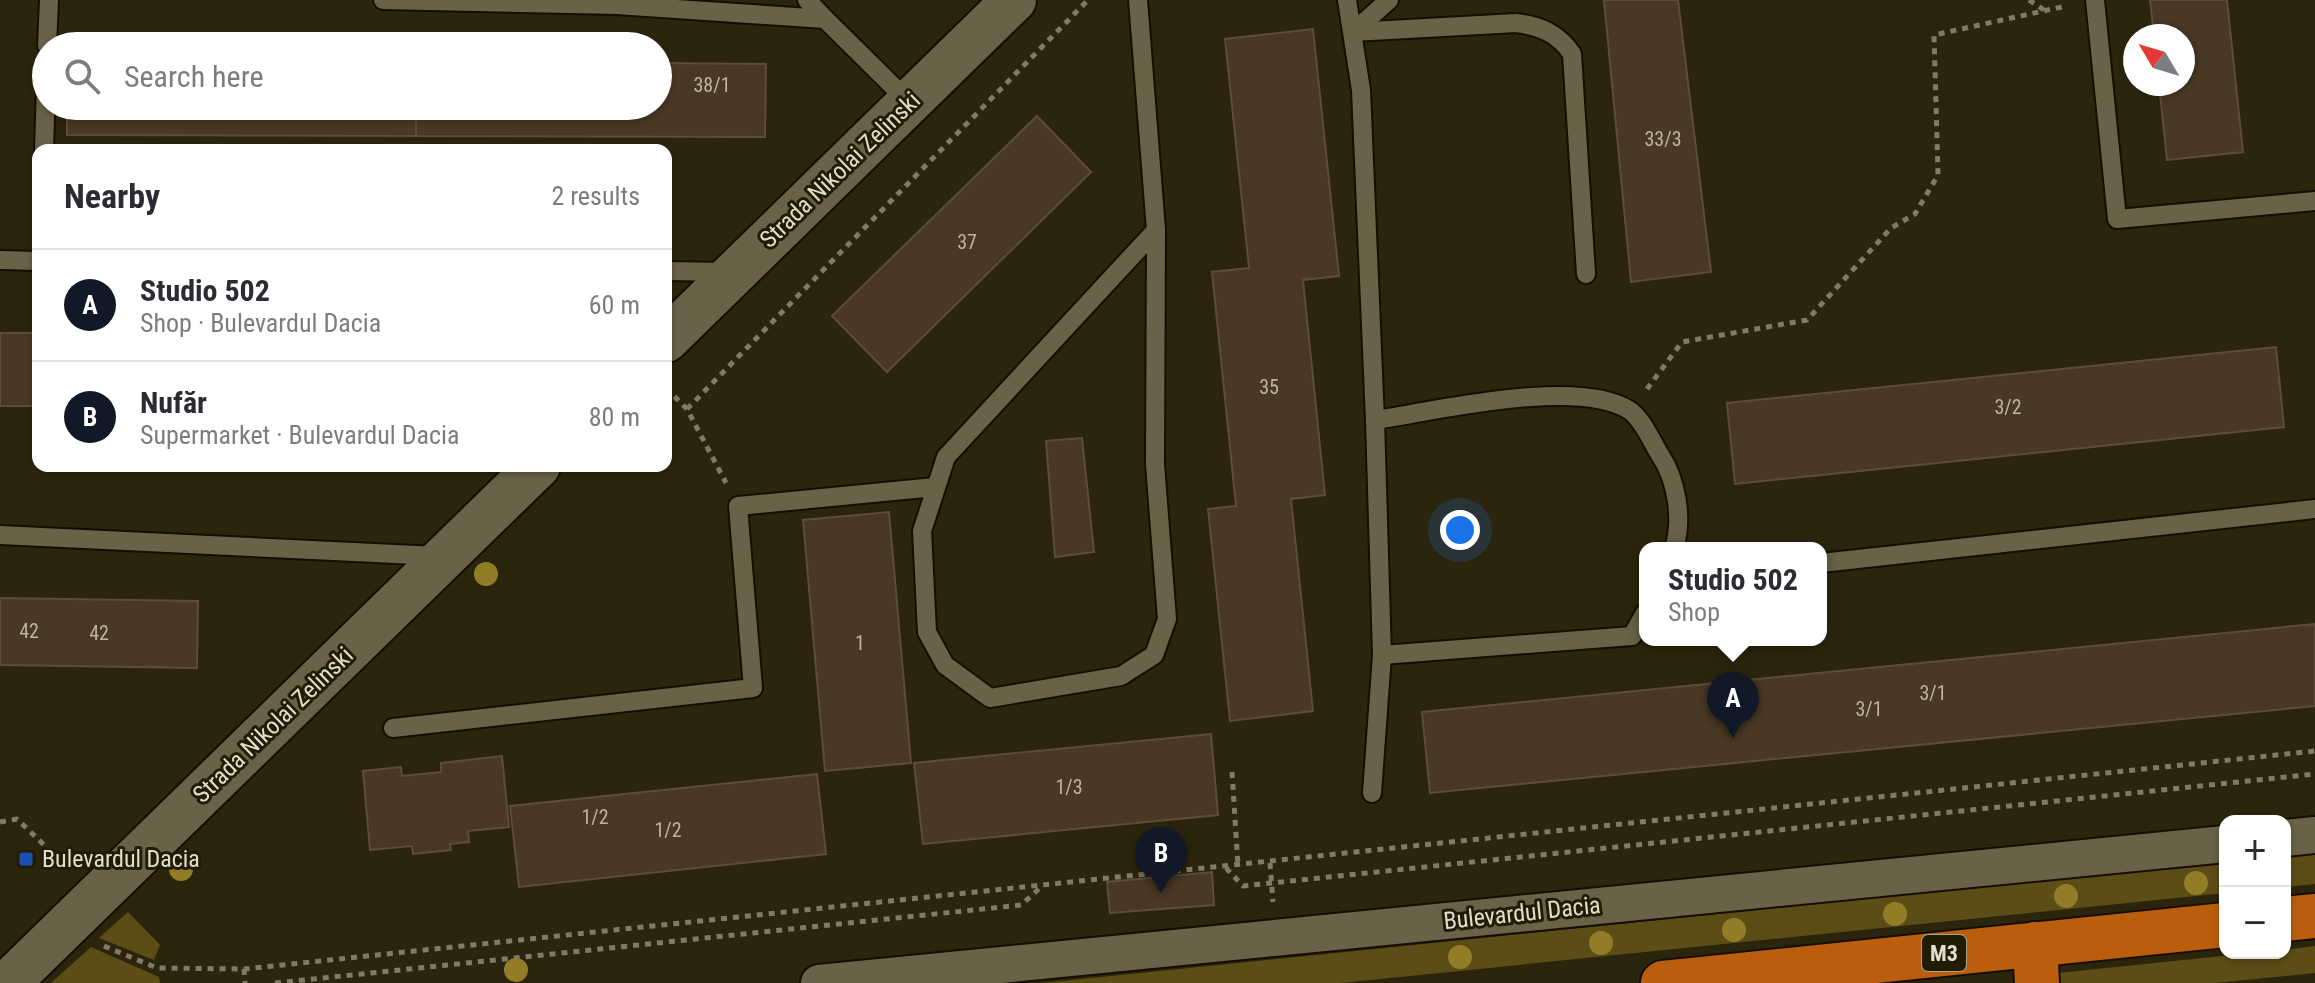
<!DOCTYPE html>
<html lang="en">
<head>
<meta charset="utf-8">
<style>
	:root { --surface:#fff; --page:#f7f7f7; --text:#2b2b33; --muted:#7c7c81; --line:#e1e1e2; --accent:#111827 }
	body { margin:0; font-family:"Roboto Condensed",sans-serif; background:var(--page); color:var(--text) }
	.controls { position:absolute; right:24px; bottom:24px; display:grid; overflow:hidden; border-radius:16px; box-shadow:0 2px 6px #0004 }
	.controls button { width:72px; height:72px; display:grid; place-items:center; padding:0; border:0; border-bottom:2px solid var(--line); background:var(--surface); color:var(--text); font:40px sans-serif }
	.compass { position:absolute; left:2123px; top:24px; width:72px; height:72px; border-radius:50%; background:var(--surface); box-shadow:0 2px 6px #0004; rotate:308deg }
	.you { position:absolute; left:1460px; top:530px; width:28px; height:28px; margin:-20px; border:6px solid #fff; border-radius:50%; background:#1a73e8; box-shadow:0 0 0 12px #1a73e833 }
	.badge { display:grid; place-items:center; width:52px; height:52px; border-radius:50%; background:var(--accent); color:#fff; font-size:26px; font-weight:700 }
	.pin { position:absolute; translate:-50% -66px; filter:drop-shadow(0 2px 4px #0008) }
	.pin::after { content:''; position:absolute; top:42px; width:28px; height:24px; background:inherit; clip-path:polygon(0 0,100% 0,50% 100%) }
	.popup { position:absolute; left:1639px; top:542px; width:188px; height:104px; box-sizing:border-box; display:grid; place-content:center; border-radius:16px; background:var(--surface); filter:drop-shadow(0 2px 6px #0005); font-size:26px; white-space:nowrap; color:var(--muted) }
	.popup b { font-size:30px; color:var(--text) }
	.popup::after { content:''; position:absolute; left:50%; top:100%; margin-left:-16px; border:16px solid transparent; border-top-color:var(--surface) }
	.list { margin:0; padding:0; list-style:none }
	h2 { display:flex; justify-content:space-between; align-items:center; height:104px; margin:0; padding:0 32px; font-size:34px }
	h2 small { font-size:26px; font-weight:400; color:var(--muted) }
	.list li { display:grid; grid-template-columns:52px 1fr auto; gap:24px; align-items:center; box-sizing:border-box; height:112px; padding:0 32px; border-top:2px solid var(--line) }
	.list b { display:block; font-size:30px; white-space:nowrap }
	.list p { margin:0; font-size:26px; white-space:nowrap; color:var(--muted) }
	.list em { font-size:26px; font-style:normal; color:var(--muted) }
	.icon { flex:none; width:44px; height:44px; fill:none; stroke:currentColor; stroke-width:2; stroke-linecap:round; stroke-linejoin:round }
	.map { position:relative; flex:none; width:2315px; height:983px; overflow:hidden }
	.search { position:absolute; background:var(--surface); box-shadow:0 2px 6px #0004; left:32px; top:32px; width:640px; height:88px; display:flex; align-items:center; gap:20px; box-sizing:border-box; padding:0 28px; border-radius:44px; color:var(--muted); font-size:30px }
	.panel { position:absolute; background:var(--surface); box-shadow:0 2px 6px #0004; left:32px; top:144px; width:640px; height:328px; border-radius:16px }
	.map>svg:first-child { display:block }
	.green { fill:#5c4d16 }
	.building { fill:#483824; stroke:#5d4c38; stroke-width:2 }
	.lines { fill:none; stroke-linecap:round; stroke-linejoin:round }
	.service-casing { stroke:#150e00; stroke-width:22 }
	.minor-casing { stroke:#150e00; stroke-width:40 }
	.tertiary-casing { stroke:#150e00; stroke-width:48 }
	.trunk-casing { stroke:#150e00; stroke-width:48 }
	.path { stroke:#807a67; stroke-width:5; stroke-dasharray:6 6; stroke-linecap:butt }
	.service { stroke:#696148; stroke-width:18 }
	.minor { stroke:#696148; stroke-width:36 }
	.tertiary { stroke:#696148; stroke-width:44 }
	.trunk { stroke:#ba5e0e; stroke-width:44 }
	.tree { fill:#927c28 }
	.transit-dot { fill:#1a4fb4; stroke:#221c04; stroke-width:3 }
	.labels { text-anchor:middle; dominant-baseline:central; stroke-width:6; stroke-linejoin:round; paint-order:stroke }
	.number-label { font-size:20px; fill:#bcb4a4 }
	.shield { fill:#221c04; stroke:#a8a492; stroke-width:2 }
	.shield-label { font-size:22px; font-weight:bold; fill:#e2decf }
	.street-label { font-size:24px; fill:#e2decf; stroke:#221c04 }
	.poi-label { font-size:24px; fill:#e2decf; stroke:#221c04; text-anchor:start }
</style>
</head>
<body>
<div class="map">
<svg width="2315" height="983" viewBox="0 0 2315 983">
	<rect width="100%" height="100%" fill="#2c250d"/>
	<!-- green -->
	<g class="green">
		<polygon points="2315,853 2315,884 2285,887 2285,856"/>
		<polygon points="2225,862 2225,893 1341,983 1042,983"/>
		<polygon points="128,912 160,945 154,960 99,938"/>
		<polygon points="2315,946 2315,973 2215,983 2059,983 2058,973 2251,953 2285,953 2285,950"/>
		<polygon points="91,947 159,977 160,983 51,983"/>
	</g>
	<!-- building -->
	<g class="building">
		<polygon points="1604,0 1678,0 1711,272 1631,282"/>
		<polygon points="2150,0 2227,0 2243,152 2167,160 2159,84 2183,84 2183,36 2154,36"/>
		<polygon points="1313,29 1339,276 1303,280 1325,495 1291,499 1313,711 1230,721 1208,509 1236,506 1212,272 1249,268 1225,39"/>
		<polygon points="658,63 766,64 765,137 416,136 416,106 658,106"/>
		<polygon points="67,106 416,106 416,136 67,135"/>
		<polygon points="1037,116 1091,172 887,372 832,316"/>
		<rect x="0" y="333" width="38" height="73"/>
		<polygon points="2276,347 2284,427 1735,484 1727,403"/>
		<polygon points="1082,438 1094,552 1055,557 1046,441"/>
		<polygon points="889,512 911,763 825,771 803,520"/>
		<polygon points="0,598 198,601 197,668 0,665"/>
		<polygon points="2315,624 2315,706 1430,793 1422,712"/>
		<polygon points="1211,734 1218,815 923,844 914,763"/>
		<polygon points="502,756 509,827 468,831 469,842 450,844 451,850 413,854 412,846 370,850 363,771 401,767 402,776 441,772 441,763"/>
		<polygon points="817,774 826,854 519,887 510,806"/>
		<polygon points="1212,872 1214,905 1110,913 1107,882"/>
	</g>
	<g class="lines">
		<defs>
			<g id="service">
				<polyline points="383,0 617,5 611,0"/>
				<polyline points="807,0 825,19"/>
				<polyline points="1138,0 1156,230 1155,464 1167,619 1154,655 1121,676 990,698 945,665 927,632 922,531 946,457 1156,230"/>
				<polyline points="1347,0 1361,90 1375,420 1382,655 1372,793"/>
				<polyline points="2095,0 2117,219 2315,201"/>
				<polyline points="617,5 825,19 909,102"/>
				<path d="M 1353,32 L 1516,23 C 1540,26 1558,33 1572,54 L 1586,274"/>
				<polyline points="1353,32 1389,0"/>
				<polyline points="47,46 49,0"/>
				<polyline points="44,150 46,86"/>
				<polyline points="0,260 38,261"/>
				<polyline points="666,271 729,272"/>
				<path d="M 1375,420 C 1436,411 1577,377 1629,410 C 1642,418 1652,442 1660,455 C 1677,480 1683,520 1674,548"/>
				<polyline points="0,535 437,556"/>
				<polyline points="1821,563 2315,509"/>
				<polyline points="1382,655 1632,636 1645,613"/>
				<polyline points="393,728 753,688 738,506 935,487"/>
			</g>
			<g id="minor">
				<polyline points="2285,838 2315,835"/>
				<polyline points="819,983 2225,844"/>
			</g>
			<g id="tertiary">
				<polyline points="666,340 1014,0"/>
				<polyline points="8,983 538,466"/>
			</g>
			<g id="trunk">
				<polyline points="2285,919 2315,916"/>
				<polyline points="2035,944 2037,983"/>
				<polyline points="1663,983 2225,925"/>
			</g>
		</defs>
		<!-- service casing -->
		<use href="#service" class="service-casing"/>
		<!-- minor casing -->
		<use href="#minor" class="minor-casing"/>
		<!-- tertiary casing -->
		<use href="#tertiary" class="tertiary-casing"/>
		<!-- trunk casing -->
		<use href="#trunk" class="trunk-casing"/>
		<!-- path -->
		<g class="path">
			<polyline points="2029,0 2044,10"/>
			<polyline points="666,388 687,409 726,483"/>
			<polyline points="1647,389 1682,342 1807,320 1891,228 1915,214 1938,175 1934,35 2066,6"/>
			<polyline points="687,409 1088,0"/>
			<polyline points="1232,772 1238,866"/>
			<polyline points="0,822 17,819 67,867"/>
			<polyline points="1270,863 1273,902"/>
			<polyline points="1226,868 1243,886 2315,774"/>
			<polyline points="104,946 157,968 244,969 2315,751"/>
			<polyline points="244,969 245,983"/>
			<polyline points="275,983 1021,905 1041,887"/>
		</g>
		<!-- service -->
		<use href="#service" class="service"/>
		<!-- minor -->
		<use href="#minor" class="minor"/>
		<!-- tertiary -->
		<use href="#tertiary" class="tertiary"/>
		<!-- trunk -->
		<use href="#trunk" class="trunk"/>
	</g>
	<!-- trees -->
	<g class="tree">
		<circle cx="486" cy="574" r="12"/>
		<circle cx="181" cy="869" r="12"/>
		<circle cx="2196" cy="883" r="12"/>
		<circle cx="2066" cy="896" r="12"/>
		<circle cx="1895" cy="914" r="12"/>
		<circle cx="1734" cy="930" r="12"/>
		<circle cx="1601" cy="943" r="12"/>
		<circle cx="1460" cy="957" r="12"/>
		<circle cx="516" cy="970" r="12"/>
	</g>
	<!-- markers -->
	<rect class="transit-dot" x="18" y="851" width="16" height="16" rx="4"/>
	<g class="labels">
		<!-- number labels -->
		<g class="number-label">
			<text x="712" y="85">38/1</text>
			<text x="1663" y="139">33/3</text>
			<text x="967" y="242">37</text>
			<text x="1269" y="387">35</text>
			<text x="2008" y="407">3/2</text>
			<text x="29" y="631">42</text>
			<text x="99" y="633">42</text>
			<text x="860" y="643">1</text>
			<text x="1933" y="693">3/1</text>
			<text x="1869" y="709">3/1</text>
			<text x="1069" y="787">1/3</text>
			<text x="595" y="817">1/2</text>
			<text x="668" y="830">1/2</text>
		</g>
		<!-- shield labels -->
		<rect class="shield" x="1922" y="935" width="44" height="36" rx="6"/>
		<g class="shield-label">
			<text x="1944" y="953">M3</text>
		</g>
		<!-- street labels -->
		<g class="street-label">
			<text transform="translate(840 170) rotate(-44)">Strada Nikolai Zelinski</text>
			<text transform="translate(273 725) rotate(-44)">Strada Nikolai Zelinski</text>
			<text transform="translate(1522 913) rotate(-6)">Bulevardul Dacia</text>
		</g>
		<!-- poi labels -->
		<g class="poi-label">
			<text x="42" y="859">Bulevardul Dacia</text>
		</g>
	</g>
</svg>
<div class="controls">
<button>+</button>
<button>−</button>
</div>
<svg class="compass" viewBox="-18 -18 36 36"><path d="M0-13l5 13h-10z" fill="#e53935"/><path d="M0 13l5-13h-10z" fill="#7c7c81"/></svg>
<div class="you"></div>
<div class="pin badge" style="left:1733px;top:738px">A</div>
<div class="popup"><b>Studio 502</b>Shop</div>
<div class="pin badge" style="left:1161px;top:893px">B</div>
<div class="search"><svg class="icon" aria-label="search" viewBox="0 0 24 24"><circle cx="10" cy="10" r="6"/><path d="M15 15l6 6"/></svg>Search here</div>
<section class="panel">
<h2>Nearby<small>2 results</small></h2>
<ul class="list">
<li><span class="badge">A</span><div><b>Studio 502</b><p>Shop · Bulevardul Dacia</p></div><em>60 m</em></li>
<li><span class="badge">B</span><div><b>Nufăr</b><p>Supermarket · Bulevardul Dacia</p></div><em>80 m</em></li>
</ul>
</section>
</div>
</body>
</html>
